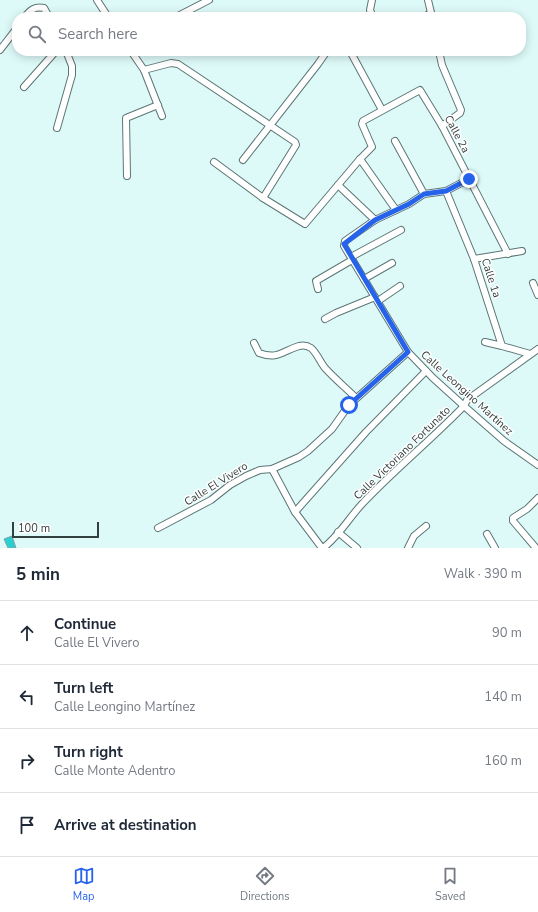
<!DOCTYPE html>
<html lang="en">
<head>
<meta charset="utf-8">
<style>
	:root { --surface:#fff; --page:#f6f6f7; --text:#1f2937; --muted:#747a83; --line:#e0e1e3; --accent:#2563eb }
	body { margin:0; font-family:"Nunito Sans",sans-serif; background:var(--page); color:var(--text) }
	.scale { position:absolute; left:12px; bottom:10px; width:87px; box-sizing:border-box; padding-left:4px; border:2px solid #333f3e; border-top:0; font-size:11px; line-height:14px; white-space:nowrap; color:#333f3e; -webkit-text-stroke:3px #fff; paint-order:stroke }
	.stop { position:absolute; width:12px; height:12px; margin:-9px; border:3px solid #2563eb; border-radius:50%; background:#fff }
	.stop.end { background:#2563eb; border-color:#fff; box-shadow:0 1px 4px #0008 }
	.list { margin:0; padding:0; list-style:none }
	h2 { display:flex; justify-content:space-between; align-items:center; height:52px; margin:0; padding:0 16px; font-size:17px }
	h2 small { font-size:13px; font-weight:400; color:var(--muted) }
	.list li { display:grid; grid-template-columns:26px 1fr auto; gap:12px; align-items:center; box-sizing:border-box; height:64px; padding:0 16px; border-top:1px solid var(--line) }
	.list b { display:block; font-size:15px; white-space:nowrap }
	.list p { margin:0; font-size:13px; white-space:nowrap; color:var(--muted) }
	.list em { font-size:13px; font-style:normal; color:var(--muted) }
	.icon { flex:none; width:22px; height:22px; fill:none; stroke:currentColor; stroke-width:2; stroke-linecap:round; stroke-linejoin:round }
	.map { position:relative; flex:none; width:538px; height:548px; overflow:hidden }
	.search { position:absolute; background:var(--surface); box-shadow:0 2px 10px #0003; left:12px; right:12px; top:12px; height:44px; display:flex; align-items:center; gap:10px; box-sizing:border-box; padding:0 14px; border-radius:16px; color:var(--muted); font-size:15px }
	.sheet { height:308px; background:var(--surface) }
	nav { display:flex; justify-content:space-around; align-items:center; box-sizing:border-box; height:56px; border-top:1px solid var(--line); background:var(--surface); font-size:11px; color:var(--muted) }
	nav a { display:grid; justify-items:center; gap:2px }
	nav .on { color:var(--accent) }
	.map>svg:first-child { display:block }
	.building { fill:#26d1d0; stroke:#86a1a0 }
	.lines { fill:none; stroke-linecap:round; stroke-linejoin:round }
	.street-casing { stroke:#5c7675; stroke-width:8 }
	.street { stroke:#fff; stroke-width:6 }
	.route { stroke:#2563eb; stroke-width:5 }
	.labels { text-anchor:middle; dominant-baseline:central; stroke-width:3; stroke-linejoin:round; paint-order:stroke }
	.street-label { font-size:11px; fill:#333f3e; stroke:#fff }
</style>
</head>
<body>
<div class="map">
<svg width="538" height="548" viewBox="0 0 538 548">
	<rect width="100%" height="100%" fill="#ddfaf9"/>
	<!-- building -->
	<polygon class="building" points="12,536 16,548 8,548 4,539"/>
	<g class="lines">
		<defs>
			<g id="street">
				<polyline points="97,0 108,17"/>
				<polyline points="372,0 370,10 373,17"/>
				<polyline points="428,0 432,17"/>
				<path d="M 25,17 C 30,10 35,6 44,8 L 49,17"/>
				<polyline points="176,17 209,0"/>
				<polyline points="424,17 431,13"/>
				<polyline points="0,50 17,28"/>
				<polyline points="131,51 144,70 162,116"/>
				<polyline points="350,51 382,110"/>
				<polyline points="439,51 442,65 461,110 460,113 442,126"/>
				<polyline points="144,70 171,63 178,64 295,142 296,145 263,198"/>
				<polyline points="24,87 56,51"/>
				<polyline points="57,128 72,75 72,66 66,51"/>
				<polyline points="395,141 424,194"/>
				<polyline points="360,159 396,210"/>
				<polyline points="243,160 318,64 327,51"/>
				<polyline points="214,162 263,198 305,224 360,159 372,147 362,124 363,121 420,90 442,126 508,254"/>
				<polyline points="127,176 126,118 158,105"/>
				<polyline points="469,179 446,191 424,194 409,204 375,220 345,241 344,246 408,352 433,378 464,406 504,441 538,465"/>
				<polyline points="338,185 375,220"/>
				<polyline points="446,191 474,259 502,346 530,354"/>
				<polyline points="351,257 401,230"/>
				<polyline points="474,259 522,251"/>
				<polyline points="364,279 392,263"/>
				<polyline points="533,283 538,295"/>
				<polyline points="318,289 316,281 352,260"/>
				<polyline points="378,301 400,286"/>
				<polyline points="325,319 336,313 375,297"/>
				<polyline points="485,342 502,346"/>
				<path d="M 254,343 L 259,353 C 278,360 282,351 299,346 C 303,345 308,346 311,348 C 317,353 320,362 325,368 C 335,379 346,388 356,398"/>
				<polyline points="272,469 295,512 322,548"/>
				<polyline points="295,512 366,432 426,371"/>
				<polyline points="158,528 211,500 230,485 246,476 260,470 272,469 299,457 308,451 332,429 349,405 408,352"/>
				<polyline points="338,532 357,548"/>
				<polyline points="487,534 495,548"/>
				<path d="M 323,548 C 338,537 349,518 362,504 C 394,470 431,440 464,406 L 467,400 L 538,349"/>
				<polyline points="408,548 414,536 426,526"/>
				<polyline points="536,548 513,521 513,518 527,509 538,498"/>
			</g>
		</defs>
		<!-- street casing -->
		<use href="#street" class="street-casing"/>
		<!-- street -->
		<use href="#street" class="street"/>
	</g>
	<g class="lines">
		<!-- route -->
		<polyline class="route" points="349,405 408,352 344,244 375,220 409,204 424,194 446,191 469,179"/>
	</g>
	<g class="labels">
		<!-- street labels -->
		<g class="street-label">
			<text transform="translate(457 134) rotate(62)">Calle 2a</text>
			<text transform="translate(491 278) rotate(72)">Calle 1a</text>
			<text transform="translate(467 393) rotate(42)">Calle Leongino Martínez</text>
			<text transform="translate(402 453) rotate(-44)">Calle Victoriano Fortunato</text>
			<text transform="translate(216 484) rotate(-32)">Calle El Vivero</text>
		</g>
	</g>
</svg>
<div class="scale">100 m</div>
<div class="stop" style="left:349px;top:405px"></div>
<div class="stop end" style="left:469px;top:179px"></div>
<div class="search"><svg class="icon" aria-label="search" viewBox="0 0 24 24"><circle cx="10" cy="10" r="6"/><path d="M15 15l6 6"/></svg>Search here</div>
</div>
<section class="sheet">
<h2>5 min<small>Walk · 390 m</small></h2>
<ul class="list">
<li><svg class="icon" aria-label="ahead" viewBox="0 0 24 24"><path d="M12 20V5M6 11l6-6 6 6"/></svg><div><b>Continue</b><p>Calle El Vivero</p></div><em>90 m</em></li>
<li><svg class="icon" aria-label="left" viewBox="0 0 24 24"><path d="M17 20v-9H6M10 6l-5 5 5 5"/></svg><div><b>Turn left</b><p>Calle Leongino Martínez</p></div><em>140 m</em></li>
<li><svg class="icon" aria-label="right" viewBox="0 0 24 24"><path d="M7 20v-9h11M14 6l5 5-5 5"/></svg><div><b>Turn right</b><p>Calle Monte Adentro</p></div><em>160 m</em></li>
<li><svg class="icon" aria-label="arrive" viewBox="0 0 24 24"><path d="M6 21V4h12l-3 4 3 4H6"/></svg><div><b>Arrive at destination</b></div></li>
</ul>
</section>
<nav>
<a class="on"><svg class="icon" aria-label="map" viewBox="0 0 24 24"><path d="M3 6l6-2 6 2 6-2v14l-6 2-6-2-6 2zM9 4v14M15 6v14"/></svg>Map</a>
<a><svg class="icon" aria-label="directions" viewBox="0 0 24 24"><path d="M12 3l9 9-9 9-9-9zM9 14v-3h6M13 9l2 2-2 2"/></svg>Directions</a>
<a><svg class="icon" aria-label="saved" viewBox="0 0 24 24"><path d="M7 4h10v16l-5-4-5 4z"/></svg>Saved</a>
</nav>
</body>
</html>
